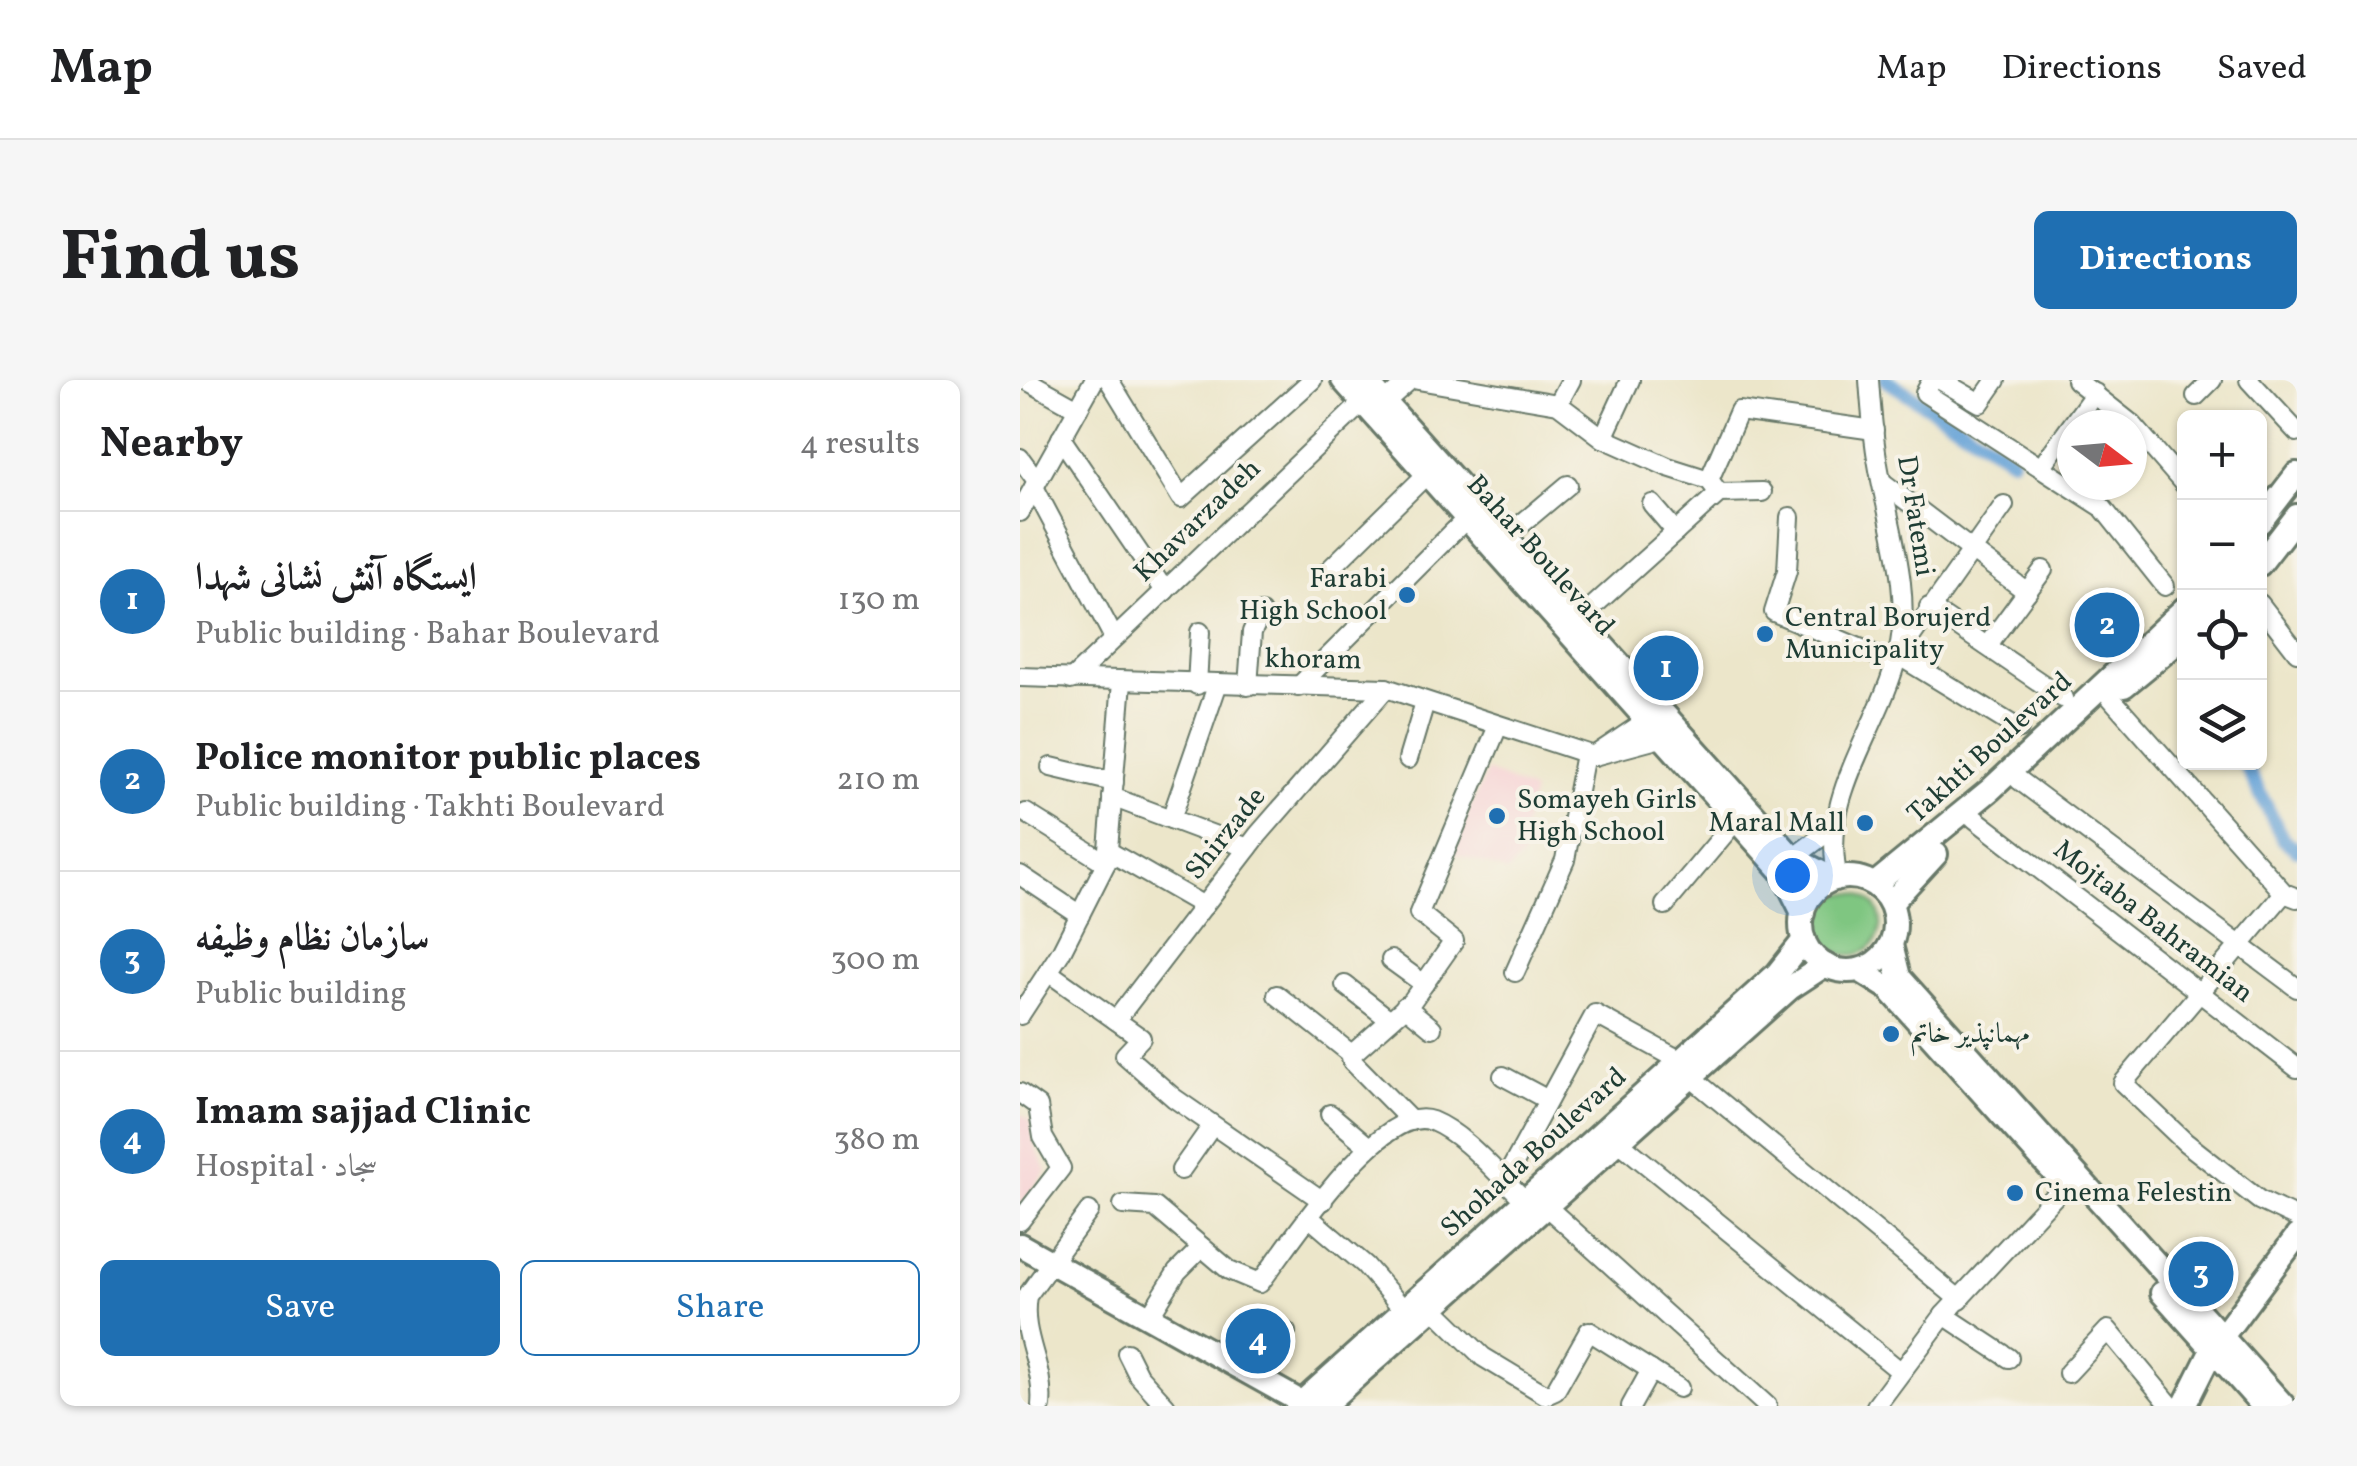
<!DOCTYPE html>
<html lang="en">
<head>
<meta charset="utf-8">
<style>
	:root { --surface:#fff; --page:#f6f6f6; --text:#202124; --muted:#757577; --line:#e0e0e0; --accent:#1f6fb2 }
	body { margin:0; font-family:Vollkorn,Amiri,serif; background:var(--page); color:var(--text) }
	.controls { position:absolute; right:30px; top:30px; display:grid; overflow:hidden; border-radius:15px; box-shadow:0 2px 8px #0004 }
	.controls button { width:90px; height:90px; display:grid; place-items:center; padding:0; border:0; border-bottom:2px solid var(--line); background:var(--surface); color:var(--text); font:50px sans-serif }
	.compass { position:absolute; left:1037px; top:30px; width:90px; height:90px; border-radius:50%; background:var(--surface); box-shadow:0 2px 8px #0004; rotate:106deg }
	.you { position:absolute; left:772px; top:495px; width:35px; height:35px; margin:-25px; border:8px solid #fff; border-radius:50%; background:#1a73e8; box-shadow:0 0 0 15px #1a73e833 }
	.badge { display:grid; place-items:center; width:65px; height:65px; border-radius:50%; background:var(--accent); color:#fff; font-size:32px; font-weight:700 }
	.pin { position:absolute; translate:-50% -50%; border:5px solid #fff; box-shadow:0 2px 10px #0006 }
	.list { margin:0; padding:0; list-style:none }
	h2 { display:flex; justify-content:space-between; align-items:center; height:130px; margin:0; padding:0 40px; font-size:42px }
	h2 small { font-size:32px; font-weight:400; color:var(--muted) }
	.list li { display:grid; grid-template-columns:65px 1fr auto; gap:30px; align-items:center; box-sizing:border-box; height:180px; padding:0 40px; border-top:2px solid var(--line) }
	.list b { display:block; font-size:38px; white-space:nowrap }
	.list p { margin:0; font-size:32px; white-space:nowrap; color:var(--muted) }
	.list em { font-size:32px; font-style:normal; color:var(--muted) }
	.actions { display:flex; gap:20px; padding:30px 40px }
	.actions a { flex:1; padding:22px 0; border:2px solid var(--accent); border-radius:15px; text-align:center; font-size:35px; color:var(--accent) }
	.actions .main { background:var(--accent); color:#fff }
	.icon { flex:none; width:55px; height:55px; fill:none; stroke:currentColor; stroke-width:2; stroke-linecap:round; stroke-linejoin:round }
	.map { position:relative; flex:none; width:1277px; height:1026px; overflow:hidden; border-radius:15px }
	header { display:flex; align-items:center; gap:60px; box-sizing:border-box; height:140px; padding:0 50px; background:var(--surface); border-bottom:2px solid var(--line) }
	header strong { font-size:48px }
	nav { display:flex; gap:55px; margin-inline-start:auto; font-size:35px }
	.intro { display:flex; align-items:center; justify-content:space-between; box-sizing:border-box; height:240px; padding:0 60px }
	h1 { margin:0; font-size:70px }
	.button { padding:25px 45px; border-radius:15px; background:var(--accent); color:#fff; font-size:35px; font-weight:700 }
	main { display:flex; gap:60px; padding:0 60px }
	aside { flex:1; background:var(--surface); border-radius:15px; box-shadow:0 2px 8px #0004 }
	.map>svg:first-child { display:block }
	.built { fill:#f7cfd3 }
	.green { fill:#7fc681; stroke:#4f825a; stroke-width:2.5 }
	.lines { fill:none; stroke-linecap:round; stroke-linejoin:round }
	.canal { stroke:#65a2d7; stroke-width:14 }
	.minor-casing { stroke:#677868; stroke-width:22 }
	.major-casing { stroke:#677868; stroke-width:28 }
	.minor { stroke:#fff; stroke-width:18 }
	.major { stroke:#fff; stroke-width:22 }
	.poi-dot { fill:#1f6fb2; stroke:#f7f3e8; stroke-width:4 }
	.labels { text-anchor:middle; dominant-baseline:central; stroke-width:8; stroke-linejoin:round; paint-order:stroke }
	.street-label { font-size:28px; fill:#1f3d34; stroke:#f7f3e8 }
	.poi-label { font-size:28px; fill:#1f3d34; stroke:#f7f3e8; text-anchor:start }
</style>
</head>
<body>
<header>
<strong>Map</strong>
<nav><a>Map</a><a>Directions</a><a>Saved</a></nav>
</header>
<div class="intro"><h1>Find us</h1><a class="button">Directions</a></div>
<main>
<aside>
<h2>Nearby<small>4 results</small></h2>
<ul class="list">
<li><span class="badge">1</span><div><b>ایستگاه آتش نشانی شهدا</b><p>Public building · Bahar Boulevard</p></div><em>130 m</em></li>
<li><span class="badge">2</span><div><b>Police monitor public places</b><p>Public building · Takhti Boulevard</p></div><em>210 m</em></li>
<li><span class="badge">3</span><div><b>سازمان نظام وظیفه</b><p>Public building</p></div><em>300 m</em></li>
<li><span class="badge">4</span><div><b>Imam sajjad Clinic</b><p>Hospital · سجاد</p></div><em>380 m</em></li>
</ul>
<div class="actions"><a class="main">Save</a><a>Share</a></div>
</aside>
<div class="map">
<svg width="1277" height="1026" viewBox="0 0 1277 1026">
	<rect width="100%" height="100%" fill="#f7f3e8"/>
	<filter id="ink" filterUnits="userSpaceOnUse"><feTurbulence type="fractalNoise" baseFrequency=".01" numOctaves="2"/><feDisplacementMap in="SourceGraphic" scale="20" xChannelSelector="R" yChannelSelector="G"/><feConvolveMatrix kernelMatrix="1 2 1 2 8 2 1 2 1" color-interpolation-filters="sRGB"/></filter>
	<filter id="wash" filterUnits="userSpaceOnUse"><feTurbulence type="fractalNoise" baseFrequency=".0048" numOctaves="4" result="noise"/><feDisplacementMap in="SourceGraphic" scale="40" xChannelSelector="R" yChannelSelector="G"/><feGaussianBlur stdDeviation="2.25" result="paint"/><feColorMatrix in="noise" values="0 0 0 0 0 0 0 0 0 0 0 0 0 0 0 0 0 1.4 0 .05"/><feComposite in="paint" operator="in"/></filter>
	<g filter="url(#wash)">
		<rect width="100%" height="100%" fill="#ece6ca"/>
		<!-- built -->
		<g class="built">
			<polygon points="467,391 513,412 500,460 506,472 488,492 430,472"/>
			<polygon points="0,733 10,740 16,769 27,790 0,826"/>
		</g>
		<!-- green -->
		<circle class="green" cx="830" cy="544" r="31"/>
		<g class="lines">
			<!-- canal -->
			<g class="canal">
				<polyline points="866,0 992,79"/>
				<polyline points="1224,382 1263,459 1277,470"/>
			</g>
		</g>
	</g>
	<g filter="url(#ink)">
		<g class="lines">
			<defs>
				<g id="minor">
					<polyline points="6,0 58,29"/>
					<polyline points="89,0 161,118 292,0"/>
					<polyline points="398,0 538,24 583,58 648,87 689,100 699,113"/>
					<polyline points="912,0 905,13 1082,127 1145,206"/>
					<polyline points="920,0 960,23 976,0"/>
					<polyline points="1056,0 1113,45 1164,104"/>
					<polyline points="1229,0 1277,52"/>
					<polyline points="1176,16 1192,0"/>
					<polyline points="365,22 390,0"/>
					<polyline points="538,24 551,0"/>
					<polyline points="41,58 145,211"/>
					<polyline points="583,58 610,0"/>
					<polyline points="0,78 17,101"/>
					<polyline points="1027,79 1075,13"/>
					<polyline points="689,100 719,31 854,50"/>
					<polyline points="862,102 1007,212"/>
					<polyline points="14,107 94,258"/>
					<polyline points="632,124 656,152"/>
					<polyline points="984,125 878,275 999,349"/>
					<polyline points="0,132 74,0"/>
					<polyline points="770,137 767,191 754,232 875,283"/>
					<polyline points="486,157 548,105"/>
					<polyline points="305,194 407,94"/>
					<polyline points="1240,224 1277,272"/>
					<polyline points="909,227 1043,318"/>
					<polyline points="559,239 699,113 742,112"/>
					<polyline points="967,266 1023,190"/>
					<polyline points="0,297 366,308 574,376"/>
					<polyline points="51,300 343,22"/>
					<polyline points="177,305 180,252"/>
					<polyline points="228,306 232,252 241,233"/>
					<polyline points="278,307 447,138"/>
					<polyline points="1090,317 1264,513 1277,518"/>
					<polyline points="626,341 574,376 641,358"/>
					<polyline points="388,379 405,322"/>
					<polyline points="31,387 94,402"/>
					<polyline points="999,400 1277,608"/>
					<polyline points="92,417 228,468"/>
					<polyline points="6,433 86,483"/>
					<polyline points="151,439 197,306"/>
					<polyline points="955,439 1277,688"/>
					<polyline points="88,471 184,526"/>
					<polyline points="773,478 813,448"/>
					<polyline points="0,495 60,535"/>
					<path d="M 818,498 C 798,417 860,349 878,273 C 893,212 868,144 858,84 C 853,57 851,28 849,0"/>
					<polyline points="1264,513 1103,703 1165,762 1239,820 1277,838"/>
					<polyline points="645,525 717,439"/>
					<polyline points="371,580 404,604"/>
					<polyline points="28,592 121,658 105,675 154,718 303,821"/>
					<polyline points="495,592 545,480 565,374"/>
					<polyline points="325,605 370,640"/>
					<polyline points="257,615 330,673 332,681 391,741"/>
					<polyline points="385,626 412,648"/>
					<polyline points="0,635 41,572 87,481 102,302"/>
					<polyline points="96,640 238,455 366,308"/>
					<polyline points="331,675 392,621 434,561 399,533 478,346"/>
					<polyline points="483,696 528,720"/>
					<polyline points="673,699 940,920"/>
					<polyline points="0,713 18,726 23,757 41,788 0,841"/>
					<polyline points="310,734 349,767"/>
					<polyline points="599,762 880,991"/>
					<polyline points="161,790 192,746"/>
					<polyline points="484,802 575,634 661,681"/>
					<path d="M 103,825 L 135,827 L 209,890 L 240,903 C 267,868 361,721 412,741 C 446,755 478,796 506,821"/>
					<polyline points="528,828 747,1026"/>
					<polyline points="290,838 345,885 384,930"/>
					<polyline points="413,928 463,977 526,1015 535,1011 569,951 659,1008"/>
					<polyline points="924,935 989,978"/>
					<polyline points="129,937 157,892 182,867"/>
					<polyline points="107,973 118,995 146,1026"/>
					<polyline points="226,991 266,952"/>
					<polyline points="1048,993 1088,950 1151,1026"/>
					<path d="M 21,1026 C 25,985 0,957 7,916 L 69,831"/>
					<polyline points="611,1026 631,990"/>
					<polyline points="856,1026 924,935 1045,805"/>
				</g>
				<g id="major">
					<polyline points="323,0 762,491 783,533"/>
					<polyline points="345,0 773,478 813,499"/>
					<polyline points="1240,142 1277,94"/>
					<polyline points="1240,184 1277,136"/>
					<polyline points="1104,306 1164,257"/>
					<circle cx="828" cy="544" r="47"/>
					<polyline points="855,504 970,410 1164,229"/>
					<polyline points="871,523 916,474"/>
					<polyline points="871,565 879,597 1264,1026"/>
					<polyline points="839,590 868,608 1047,807"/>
					<polyline points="0,865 281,1022"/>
					<polyline points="1142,913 1243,1026"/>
					<polyline points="278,1026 757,594 784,560"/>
					<polyline points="303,1026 770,608 805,585"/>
					<polyline points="1164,1026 1192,970 1277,856"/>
				</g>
			</defs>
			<!-- minor casing -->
			<use href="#minor" class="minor-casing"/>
			<!-- major casing -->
			<use href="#major" class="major-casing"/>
			<!-- minor -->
			<use href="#minor" class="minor"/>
			<!-- major -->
			<use href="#major" class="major"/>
		</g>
	</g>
	<!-- markers -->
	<g class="poi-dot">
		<circle cx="387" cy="215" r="10"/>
		<circle cx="745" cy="254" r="10"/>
		<circle cx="477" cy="436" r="10"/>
		<circle cx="845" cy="443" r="10"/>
		<circle cx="871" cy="654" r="10"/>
		<circle cx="995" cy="813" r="10"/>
	</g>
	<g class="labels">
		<!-- street labels -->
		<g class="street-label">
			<text transform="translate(895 136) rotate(81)">Dr Fatemi</text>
			<text transform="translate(178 141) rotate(-44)">Khavarzadeh</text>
			<text transform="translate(520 176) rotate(48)">Bahar Boulevard</text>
			<text transform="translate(293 280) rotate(1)">khoram</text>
			<text transform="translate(970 368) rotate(-42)">Takhti Boulevard</text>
			<text transform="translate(206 454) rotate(-51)">Shirzade</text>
			<text transform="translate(1133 542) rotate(38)">Mojtaba Bahramian</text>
			<text transform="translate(514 773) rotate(-42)">Shohada Boulevard</text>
		</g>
		<!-- poi labels -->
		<g class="poi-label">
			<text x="367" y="199" text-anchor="end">Farabi<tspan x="367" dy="32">High School</tspan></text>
			<text x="765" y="238">Central Borujerd<tspan x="765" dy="32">Municipality</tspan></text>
			<text x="497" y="420">Somayeh Girls<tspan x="497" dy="32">High School</tspan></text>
			<text x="825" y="443" text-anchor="end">Maral Mall</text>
			<text x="891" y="654">مهمانپذیر خاتم</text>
			<text x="1015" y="813">Cinema Felestin</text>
		</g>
	</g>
</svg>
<div class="controls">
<button>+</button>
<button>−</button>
<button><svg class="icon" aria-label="locate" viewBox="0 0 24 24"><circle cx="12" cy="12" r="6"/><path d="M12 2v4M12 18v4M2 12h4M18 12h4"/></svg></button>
<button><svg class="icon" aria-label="layers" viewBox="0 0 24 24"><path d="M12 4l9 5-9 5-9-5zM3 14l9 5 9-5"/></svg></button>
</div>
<svg class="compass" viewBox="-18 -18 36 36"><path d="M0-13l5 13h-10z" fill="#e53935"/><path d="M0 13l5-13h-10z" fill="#757577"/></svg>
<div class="you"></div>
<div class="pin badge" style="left:646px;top:288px">1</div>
<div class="pin badge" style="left:1087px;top:245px">2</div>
<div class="pin badge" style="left:1181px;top:894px">3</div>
<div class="pin badge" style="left:238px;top:961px">4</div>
</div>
</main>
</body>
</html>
